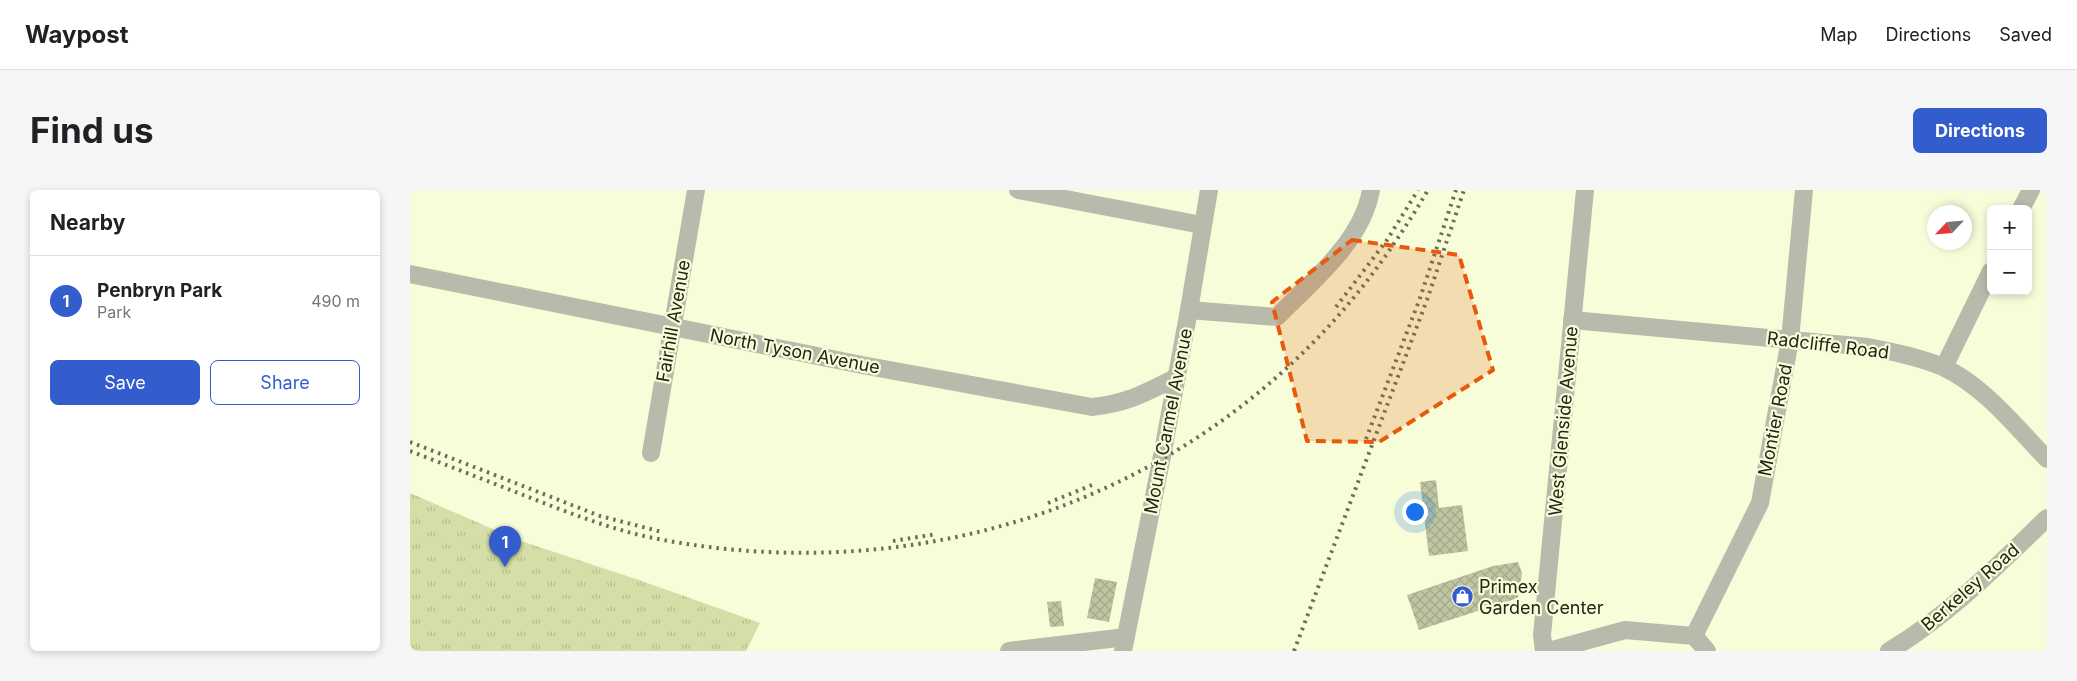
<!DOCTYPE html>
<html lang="en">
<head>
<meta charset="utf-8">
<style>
	:root { --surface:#fff; --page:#f6f6f6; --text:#202124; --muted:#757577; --line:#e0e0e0; --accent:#335ccc }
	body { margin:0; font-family:Inter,sans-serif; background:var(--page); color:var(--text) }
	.controls { position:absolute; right:15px; top:15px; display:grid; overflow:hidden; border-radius:8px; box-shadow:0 2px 8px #0003 }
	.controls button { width:45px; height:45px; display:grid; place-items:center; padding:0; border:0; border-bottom:1px solid var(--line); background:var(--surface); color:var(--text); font:25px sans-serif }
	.compass { position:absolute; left:1517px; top:15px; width:45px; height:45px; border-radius:50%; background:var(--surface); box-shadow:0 2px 8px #0003; rotate:244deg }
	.you { position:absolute; left:1004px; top:321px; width:18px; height:18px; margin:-12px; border:4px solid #fff; border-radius:50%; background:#1a73e8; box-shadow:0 0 0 8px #1a73e833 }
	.badge { display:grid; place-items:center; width:32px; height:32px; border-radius:50%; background:var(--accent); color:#fff; font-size:16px; font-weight:700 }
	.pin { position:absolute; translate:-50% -41px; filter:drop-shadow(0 1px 2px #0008) }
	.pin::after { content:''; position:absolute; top:26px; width:18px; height:15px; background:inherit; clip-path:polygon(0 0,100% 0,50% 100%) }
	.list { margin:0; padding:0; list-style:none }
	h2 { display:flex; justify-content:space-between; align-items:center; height:65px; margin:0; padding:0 20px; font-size:21px }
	h2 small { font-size:16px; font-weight:400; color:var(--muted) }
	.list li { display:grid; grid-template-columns:32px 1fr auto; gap:15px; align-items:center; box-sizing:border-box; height:90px; padding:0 20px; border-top:1px solid var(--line) }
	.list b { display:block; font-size:19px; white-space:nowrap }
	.list p { margin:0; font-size:16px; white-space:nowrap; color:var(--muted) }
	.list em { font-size:16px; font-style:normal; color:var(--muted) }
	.actions { display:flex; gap:10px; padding:15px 20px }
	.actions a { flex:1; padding:11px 0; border:1px solid var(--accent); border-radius:8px; text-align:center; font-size:18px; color:var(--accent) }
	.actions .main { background:var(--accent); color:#fff }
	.map { position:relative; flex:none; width:1637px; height:461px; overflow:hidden; border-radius:8px }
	header { display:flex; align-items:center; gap:30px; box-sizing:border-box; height:70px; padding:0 25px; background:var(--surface); border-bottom:1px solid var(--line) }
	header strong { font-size:24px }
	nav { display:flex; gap:28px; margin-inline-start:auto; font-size:18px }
	.intro { display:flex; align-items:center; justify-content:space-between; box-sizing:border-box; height:120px; padding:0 30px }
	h1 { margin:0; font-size:35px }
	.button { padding:12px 22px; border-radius:8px; background:var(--accent); color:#fff; font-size:18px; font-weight:700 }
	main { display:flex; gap:30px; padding:0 30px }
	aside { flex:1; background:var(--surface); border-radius:8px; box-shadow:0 2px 8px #0003 }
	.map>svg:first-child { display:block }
	.park { fill:url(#park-tufts) }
	.building { fill:url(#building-cross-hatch) }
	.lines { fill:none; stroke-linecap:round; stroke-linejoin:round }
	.minor { stroke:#b8bbab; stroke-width:18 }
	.rail { stroke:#6b6e59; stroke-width:4; stroke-dasharray:2.5 5; stroke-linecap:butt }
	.marked { fill:#e8590c; fill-opacity:0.2; stroke:#e8590c; stroke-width:4; stroke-dasharray:10 6; stroke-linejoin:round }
	.labels { text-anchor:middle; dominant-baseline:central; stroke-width:4.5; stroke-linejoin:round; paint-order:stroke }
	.street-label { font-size:18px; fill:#242618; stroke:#f7fdd9 }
	.poi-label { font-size:18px; fill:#242618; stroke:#f7fdd9; text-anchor:start }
</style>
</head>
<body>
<header>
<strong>Waypost</strong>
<nav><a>Map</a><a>Directions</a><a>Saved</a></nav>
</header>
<div class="intro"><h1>Find us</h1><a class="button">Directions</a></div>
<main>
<aside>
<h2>Nearby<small></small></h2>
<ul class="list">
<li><span class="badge">1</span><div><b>Penbryn Park</b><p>Park</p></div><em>490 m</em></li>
</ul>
<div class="actions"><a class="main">Save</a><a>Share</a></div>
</aside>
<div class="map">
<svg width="1637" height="461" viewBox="0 0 1637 461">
	<defs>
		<pattern id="park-tufts" width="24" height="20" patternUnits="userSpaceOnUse" patternTransform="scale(1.25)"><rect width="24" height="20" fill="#d5dea6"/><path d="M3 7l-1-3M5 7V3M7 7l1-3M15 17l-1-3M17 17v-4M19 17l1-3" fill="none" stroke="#b7be8e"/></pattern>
		<pattern id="building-cross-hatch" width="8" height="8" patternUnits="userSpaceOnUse" patternTransform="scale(1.25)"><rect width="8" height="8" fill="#bfc5a2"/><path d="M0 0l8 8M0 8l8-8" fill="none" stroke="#a4a98b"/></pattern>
	</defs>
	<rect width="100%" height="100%" fill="#f7fdd9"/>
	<!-- park -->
	<polygon class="park" points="0,303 108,350 226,389 350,433 336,461 0,461"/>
	<!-- building -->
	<g class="building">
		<polygon points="1026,290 1029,318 1052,315 1058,361 1019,366 1010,292"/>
		<polygon points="1108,372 1112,383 1108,408 1009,440 997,405 1083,376"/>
		<polygon points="685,388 707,392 699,432 677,428"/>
		<polygon points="651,411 654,436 640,437 637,412"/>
	</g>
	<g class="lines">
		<!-- minor -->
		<g class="minor">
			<polyline points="608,0 792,35"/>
			<polyline points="1611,19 1621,0"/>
			<path d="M 0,84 L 452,175 L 682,217 C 718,213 735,203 767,187"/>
			<path d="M 779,120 L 867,127 C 902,91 952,52 961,0"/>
			<path d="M 1162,130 L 1458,157 C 1483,162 1509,167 1533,177 C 1574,196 1606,237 1637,269"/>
			<polyline points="1534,177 1581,81"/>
			<polyline points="241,263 286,0"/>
			<polyline points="1284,446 1350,313 1380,150 1394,0"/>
			<polyline points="599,461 716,447"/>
			<polyline points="713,461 753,261 779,120 799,0"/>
			<polyline points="1134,461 1132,445 1175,0"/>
			<polyline points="1139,461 1215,440 1284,446 1297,461"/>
			<path d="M 1479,461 C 1539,425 1587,376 1637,328"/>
		</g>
		<!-- rail -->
		<g class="rail">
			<polyline points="926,117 977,50 1008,0"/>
			<polyline points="956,249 1010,108 1046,0"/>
			<polyline points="0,252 190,326 252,342"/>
			<path d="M 0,261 C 44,278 88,295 131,312 C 168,326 204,340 243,348 C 490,397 745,324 918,137 C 957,95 989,49 1018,0"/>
			<polyline points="638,313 682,295"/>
			<polyline points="483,351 527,344"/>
			<polyline points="884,461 1017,110 1054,0"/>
		</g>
	</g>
	<!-- marked area -->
	<path class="marked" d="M 942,50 L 1049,65 L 1083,180 L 969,252 L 897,251 L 862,112 Z"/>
	<!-- icons -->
	<defs>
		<symbol id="shop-disc" viewBox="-11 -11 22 22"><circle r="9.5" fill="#335ccc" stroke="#f7fdd9"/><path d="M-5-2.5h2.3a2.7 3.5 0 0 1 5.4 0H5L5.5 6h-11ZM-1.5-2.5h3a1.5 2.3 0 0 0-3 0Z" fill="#fff"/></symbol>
	</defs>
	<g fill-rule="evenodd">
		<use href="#shop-disc" x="1040" y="394" width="25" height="25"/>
	</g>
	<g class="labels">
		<!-- street labels -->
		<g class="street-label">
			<text transform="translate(263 131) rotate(-80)">Fairhill Avenue</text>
			<text transform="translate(1418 155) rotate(7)">Radcliffe Road</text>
			<text transform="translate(385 161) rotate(11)">North Tyson Avenue</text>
			<text transform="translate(1365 230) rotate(-79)">Montier Road</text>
			<text transform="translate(758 231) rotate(-79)">Mount Carmel Avenue</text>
			<text transform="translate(1153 231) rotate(-85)">West Glenside Avenue</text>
			<text transform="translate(1560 397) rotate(-41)">Berkeley Road</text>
		</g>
		<!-- poi labels -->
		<g class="poi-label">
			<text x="1069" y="396">Primex<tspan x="1069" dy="21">Garden Center</tspan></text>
		</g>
	</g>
</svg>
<div class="controls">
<button>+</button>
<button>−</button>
</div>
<svg class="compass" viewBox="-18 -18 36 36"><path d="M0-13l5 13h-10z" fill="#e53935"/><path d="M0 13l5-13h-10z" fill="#757577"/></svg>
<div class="you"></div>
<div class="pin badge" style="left:95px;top:377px">1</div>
</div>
</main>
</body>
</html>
